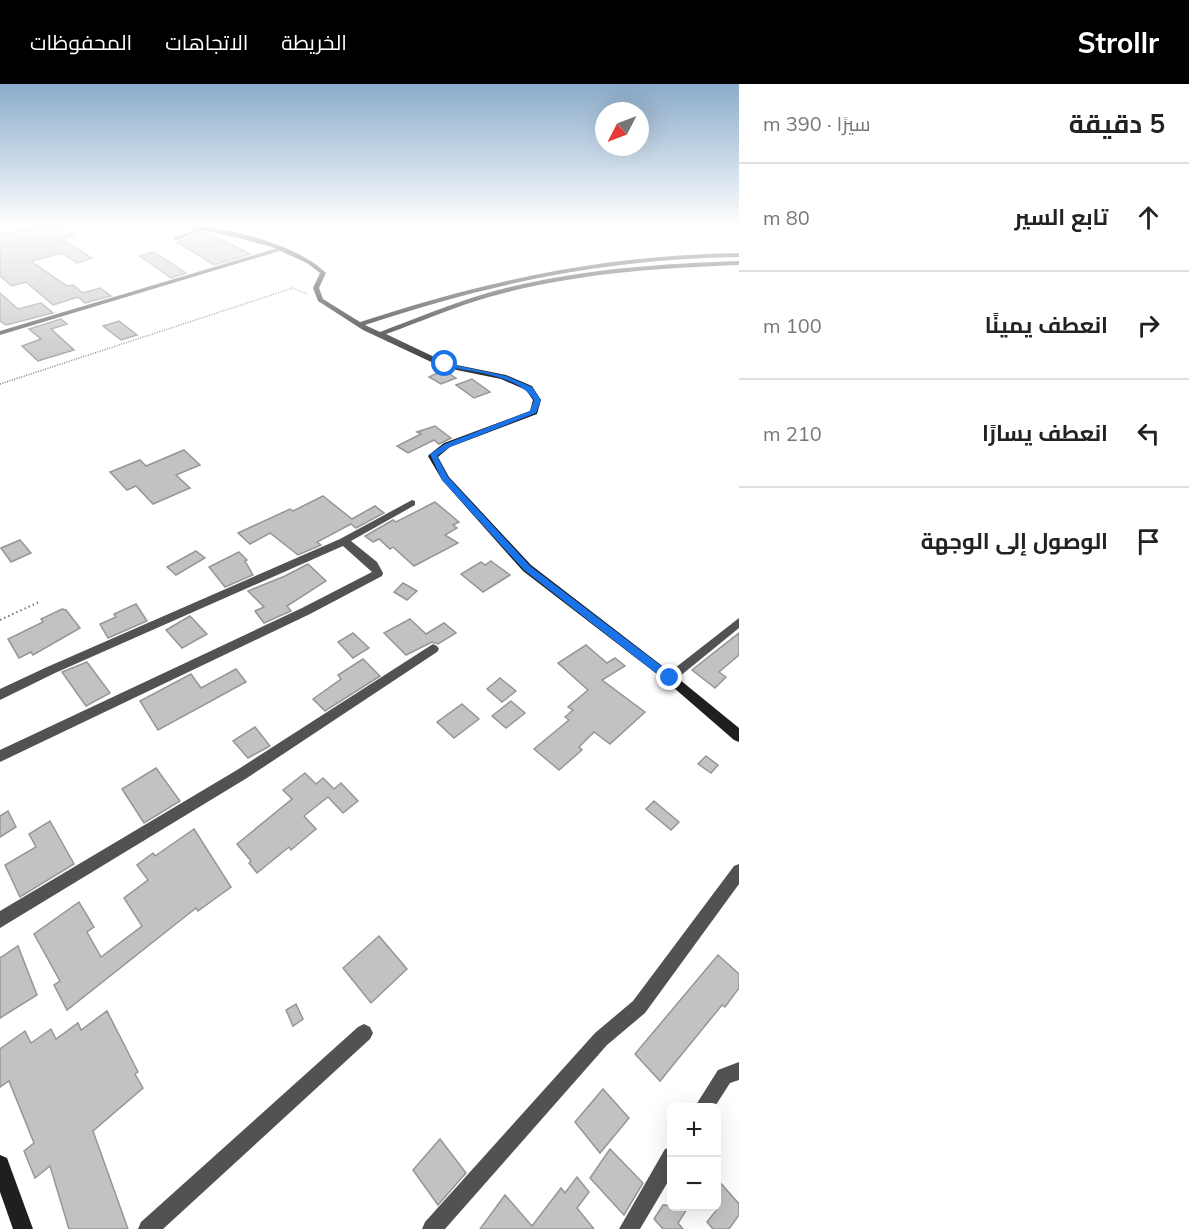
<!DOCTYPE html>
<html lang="ar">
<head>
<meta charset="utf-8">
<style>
	:root { --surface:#fff; --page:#f2f2f2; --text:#222; --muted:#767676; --line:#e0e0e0; --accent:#000 }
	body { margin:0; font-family:Mulish,Cairo,sans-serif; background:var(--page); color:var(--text); direction:rtl }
	.controls { position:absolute; right:18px; bottom:18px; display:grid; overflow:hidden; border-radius:9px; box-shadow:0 6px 24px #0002 }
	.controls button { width:54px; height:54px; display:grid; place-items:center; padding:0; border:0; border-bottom:2px solid var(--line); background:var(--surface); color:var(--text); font:30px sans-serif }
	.compass { position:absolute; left:595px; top:18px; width:54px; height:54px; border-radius:50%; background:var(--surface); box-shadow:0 6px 24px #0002; rotate:228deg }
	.stop { position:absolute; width:18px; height:18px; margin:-14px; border:4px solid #1a73e8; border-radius:50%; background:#fff }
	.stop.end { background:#1a73e8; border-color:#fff; box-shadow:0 2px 6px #0008 }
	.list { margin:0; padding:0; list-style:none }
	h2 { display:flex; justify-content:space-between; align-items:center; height:78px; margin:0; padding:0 24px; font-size:26px }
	h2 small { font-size:20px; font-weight:400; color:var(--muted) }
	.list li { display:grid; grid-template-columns:39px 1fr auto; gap:18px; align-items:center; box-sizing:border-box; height:108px; padding:0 24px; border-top:2px solid var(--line) }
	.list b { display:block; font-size:22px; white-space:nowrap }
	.list em { font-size:20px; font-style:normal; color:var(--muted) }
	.icon { flex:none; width:33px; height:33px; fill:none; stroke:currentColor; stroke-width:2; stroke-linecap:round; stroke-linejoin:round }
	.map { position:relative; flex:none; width:739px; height:1145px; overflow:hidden; direction:ltr }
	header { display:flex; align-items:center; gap:36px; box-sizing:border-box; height:84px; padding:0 30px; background:var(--accent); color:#fff }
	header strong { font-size:28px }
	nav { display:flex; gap:33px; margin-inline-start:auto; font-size:21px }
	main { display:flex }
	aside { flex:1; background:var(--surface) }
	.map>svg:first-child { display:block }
	.building { fill:#c2c2c2; stroke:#969696; stroke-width:1.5 }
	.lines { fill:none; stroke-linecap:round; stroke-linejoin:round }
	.path-far1 { stroke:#747474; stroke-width:1.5; stroke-dasharray:1 1.5; stroke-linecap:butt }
	.path { stroke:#747474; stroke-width:2; stroke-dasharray:1.5 3; stroke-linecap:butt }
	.street { fill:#525252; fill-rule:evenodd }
	.secondary { fill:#1f1f1f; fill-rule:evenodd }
	.route { fill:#1a73e8 }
</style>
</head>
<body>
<header>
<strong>Strollr</strong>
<nav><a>الخريطة</a><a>الاتجاهات</a><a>المحفوظات</a></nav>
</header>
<main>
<aside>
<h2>5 دقيقة<small>سيرًا · 390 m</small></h2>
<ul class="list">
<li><svg class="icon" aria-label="ahead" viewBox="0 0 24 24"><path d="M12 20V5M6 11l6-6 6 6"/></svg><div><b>تابع السير</b></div><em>80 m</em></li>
<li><svg class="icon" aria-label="right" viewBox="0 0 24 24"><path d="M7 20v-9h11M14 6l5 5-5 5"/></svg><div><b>انعطف يمينًا</b></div><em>100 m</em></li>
<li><svg class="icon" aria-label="left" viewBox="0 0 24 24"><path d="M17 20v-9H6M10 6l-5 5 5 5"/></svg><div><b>انعطف يسارًا</b></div><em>210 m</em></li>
<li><svg class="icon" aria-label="arrive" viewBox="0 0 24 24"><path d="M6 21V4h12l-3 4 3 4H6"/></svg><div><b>الوصول إلى الوجهة</b></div></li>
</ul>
</aside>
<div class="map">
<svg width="739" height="1145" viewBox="0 0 739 1145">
	<rect width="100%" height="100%" fill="#fff"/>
	<!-- building -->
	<g class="building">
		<polygon points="48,141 56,141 74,151 62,155 92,174 77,179 62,169 31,177 67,202 73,201 83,209 100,204 111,212 85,219 78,213 53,221 26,198 12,202 0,192 0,150"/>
		<polygon points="204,149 213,151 250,170 214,181 177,158"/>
		<polygon points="153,168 171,179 186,189 171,194 140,172"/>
		<polygon points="0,209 18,225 41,219 53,229 6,241 0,237"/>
		<polygon points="61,235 67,240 51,245 74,266 38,277 22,262 41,255 29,245"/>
		<polygon points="119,237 137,251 121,256 103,242"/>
		<polygon points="443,286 456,294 441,300 429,293"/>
		<polygon points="472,295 490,308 474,314 456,301"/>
		<polygon points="435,342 451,354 439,360 434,356 408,369 397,362 421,350 417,348"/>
		<polygon points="184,366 200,381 176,391 190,404 153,420 136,402 127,406 110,388 140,376 146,382"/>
		<polygon points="323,412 352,435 375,422 384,429 356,444 351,440 317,458 321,461 298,471 270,449 250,460 238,449 290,425 293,427"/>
		<polygon points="435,418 459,438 453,441 457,444 445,451 458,459 414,482 393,463 390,465 379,455 373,458 365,452 393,436 396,438"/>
		<polygon points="20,456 31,469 11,478 1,464"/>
		<polygon points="196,467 205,474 176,491 167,483"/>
		<polygon points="239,468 247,476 245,477 253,491 225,503 209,483"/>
		<polygon points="491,477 510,491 483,508 461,490 481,478 485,481"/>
		<polygon points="308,480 326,497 287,522 291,527 264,539 255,527 264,523 248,507 285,492"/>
		<polygon points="403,499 417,507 407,516 394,508"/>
		<polygon points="136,520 147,537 108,554 100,540 116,533 114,530"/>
		<polygon points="62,525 66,526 80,544 33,571 31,568 19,574 8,555 41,539 43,538 41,535"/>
		<polygon points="190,532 207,550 182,564 166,546"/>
		<polygon points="410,535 426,550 444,539 456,549 438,560 432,558 406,571 384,549"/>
		<polygon points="353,549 369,564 353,574 338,558"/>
		<polygon points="739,549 739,571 719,588 726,593 715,604 692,586"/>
		<polygon points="586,561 607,579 615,574 625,582 602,596 645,628 610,660 594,648 579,663 582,666 559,686 534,665 569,636 565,633 573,626 568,623 588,606 558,579"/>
		<polygon points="363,575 380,592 325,627 313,615 341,595 338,591"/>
		<polygon points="87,578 110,609 86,622 62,588"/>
		<polygon points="236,585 246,598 158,646 140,617 191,590 201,604"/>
		<polygon points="500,594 516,607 502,618 487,605"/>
		<polygon points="511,617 525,629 506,644 492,632"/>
		<polygon points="462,620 479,635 454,654 437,638"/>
		<polygon points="255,643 270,662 248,674 233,657"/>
		<polygon points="706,672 718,681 711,689 698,680"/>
		<polygon points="156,684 180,717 144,739 122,705"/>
		<polygon points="305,689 316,700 323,694 334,705 341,699 358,717 343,729 328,713 304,732 316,745 291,766 289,763 257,789 249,779 251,777 237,760 292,715 283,706"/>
		<polygon points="654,717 679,738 671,746 646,725"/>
		<polygon points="8,727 16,743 0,753 0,732"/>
		<polygon points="50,737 74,780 20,813 5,781 36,763 29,750"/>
		<polygon points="194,745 231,803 198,827 196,824 67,926 54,901 60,897 34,850 79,818 94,843 87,848 101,873 142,842 124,814 148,796 137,781 153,769 155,772"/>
		<polygon points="379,852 407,885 371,919 343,884"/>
		<polygon points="18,862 37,911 0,934 0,874"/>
		<polygon points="718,871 739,890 739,904 725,923 722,921 660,997 635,970"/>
		<polygon points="296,920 303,935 293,942 286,926"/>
		<polygon points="107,927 138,988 135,990 143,1004 93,1047 128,1145 69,1145 50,1082 35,1094 24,1067 34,1059 9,997 0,1003 0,965 25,947 31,959 51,945 56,955 78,939 81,946"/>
		<polygon points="603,1005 629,1034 600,1069 575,1038"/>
		<polygon points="440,1055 466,1089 438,1121 413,1086"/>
		<polygon points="610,1065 643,1099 624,1131 590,1094"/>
		<polygon points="577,1093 589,1108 577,1124 594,1145 480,1145 505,1111 532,1142 561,1104 565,1109"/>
		<polygon points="717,1095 739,1120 739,1131 729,1145 713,1145 707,1138 718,1124"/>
		<polygon points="663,1121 689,1122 678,1139 683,1145 663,1145 654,1135"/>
	</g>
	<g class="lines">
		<!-- path-far1 -->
		<polyline class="path-far1" points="0,300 293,204 307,210"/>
		<!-- path -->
		<polyline class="path" points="0,536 39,518"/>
		<!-- street -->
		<g class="street">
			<polygon points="203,143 205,146 176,156 173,154"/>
			<polygon points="281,163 283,166 0,251 0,247"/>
			<polygon points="412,416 415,417 415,421 351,457 377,478 383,489 382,492 310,530 0,678 0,666 302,524 372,488 343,462 55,589 0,616 0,605 47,583 340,455"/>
			<polygon points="739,534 739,544 674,597 666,597 664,594 666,591"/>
			<polygon points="433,560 437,562 439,565 437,568 247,694 0,844 0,827 237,686"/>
			<polygon points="739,780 739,800 645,929 607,961 445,1145 422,1145 425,1138 595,949 633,917 734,782"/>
			<polygon points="364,940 370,943 373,949 370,955 163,1145 138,1145 141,1138 358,943"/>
			<polygon points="739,978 739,996 730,999 714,1024 694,1024 718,986"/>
			<polygon points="672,1063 672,1091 640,1145 619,1145 665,1065"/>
		</g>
		<!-- secondary -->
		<g class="secondary">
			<path d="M 176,141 C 218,140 296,159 326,189 L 319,204 L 323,215 L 360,238 C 489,196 604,171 739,169 L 739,173 C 605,175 492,199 365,241 L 380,248 C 414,235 448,221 484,210 C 567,186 653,180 739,177 L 739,181 C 655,184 570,190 489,213 C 454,223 420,238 386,250 L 447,279 L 506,291 L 532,302 L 541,316 L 537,330 L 450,363 L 438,373 L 449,393 L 531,481 L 674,591 L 739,644 L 739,658 L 734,656 L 666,597 L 523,487 L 442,396 L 428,372 L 430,370 L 444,359 L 530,327 L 533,316 L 526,306 L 501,295 L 442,283 L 363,246 L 318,217 L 313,204 L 320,189 L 307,179 L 272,163 L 235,153 Z"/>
			<polygon points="0,1071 7,1074 33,1145 13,1145 0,1108"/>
		</g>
	</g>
	<!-- sky -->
	<linearGradient id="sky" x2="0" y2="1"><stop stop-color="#8baccb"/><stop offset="0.47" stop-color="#fff"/><stop offset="1" stop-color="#fff" stop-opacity="0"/></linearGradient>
	<rect width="739" height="301" fill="url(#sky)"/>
	<!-- route -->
	<path class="route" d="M 445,279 L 506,292 L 532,303 L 541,316 L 536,329 L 450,363 L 437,372 L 448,393 L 530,482 L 673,591 L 673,597 L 666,597 L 524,486 L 442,396 L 430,370 L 445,360 L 530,327 L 534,316 C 517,290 471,288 443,282 Z"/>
</svg>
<div class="controls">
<button>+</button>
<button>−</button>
</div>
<svg class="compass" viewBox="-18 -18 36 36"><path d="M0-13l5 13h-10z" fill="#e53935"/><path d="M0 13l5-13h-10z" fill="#767676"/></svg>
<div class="stop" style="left:445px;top:280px"></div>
<div class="stop end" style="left:670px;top:594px"></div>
</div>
</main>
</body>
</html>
